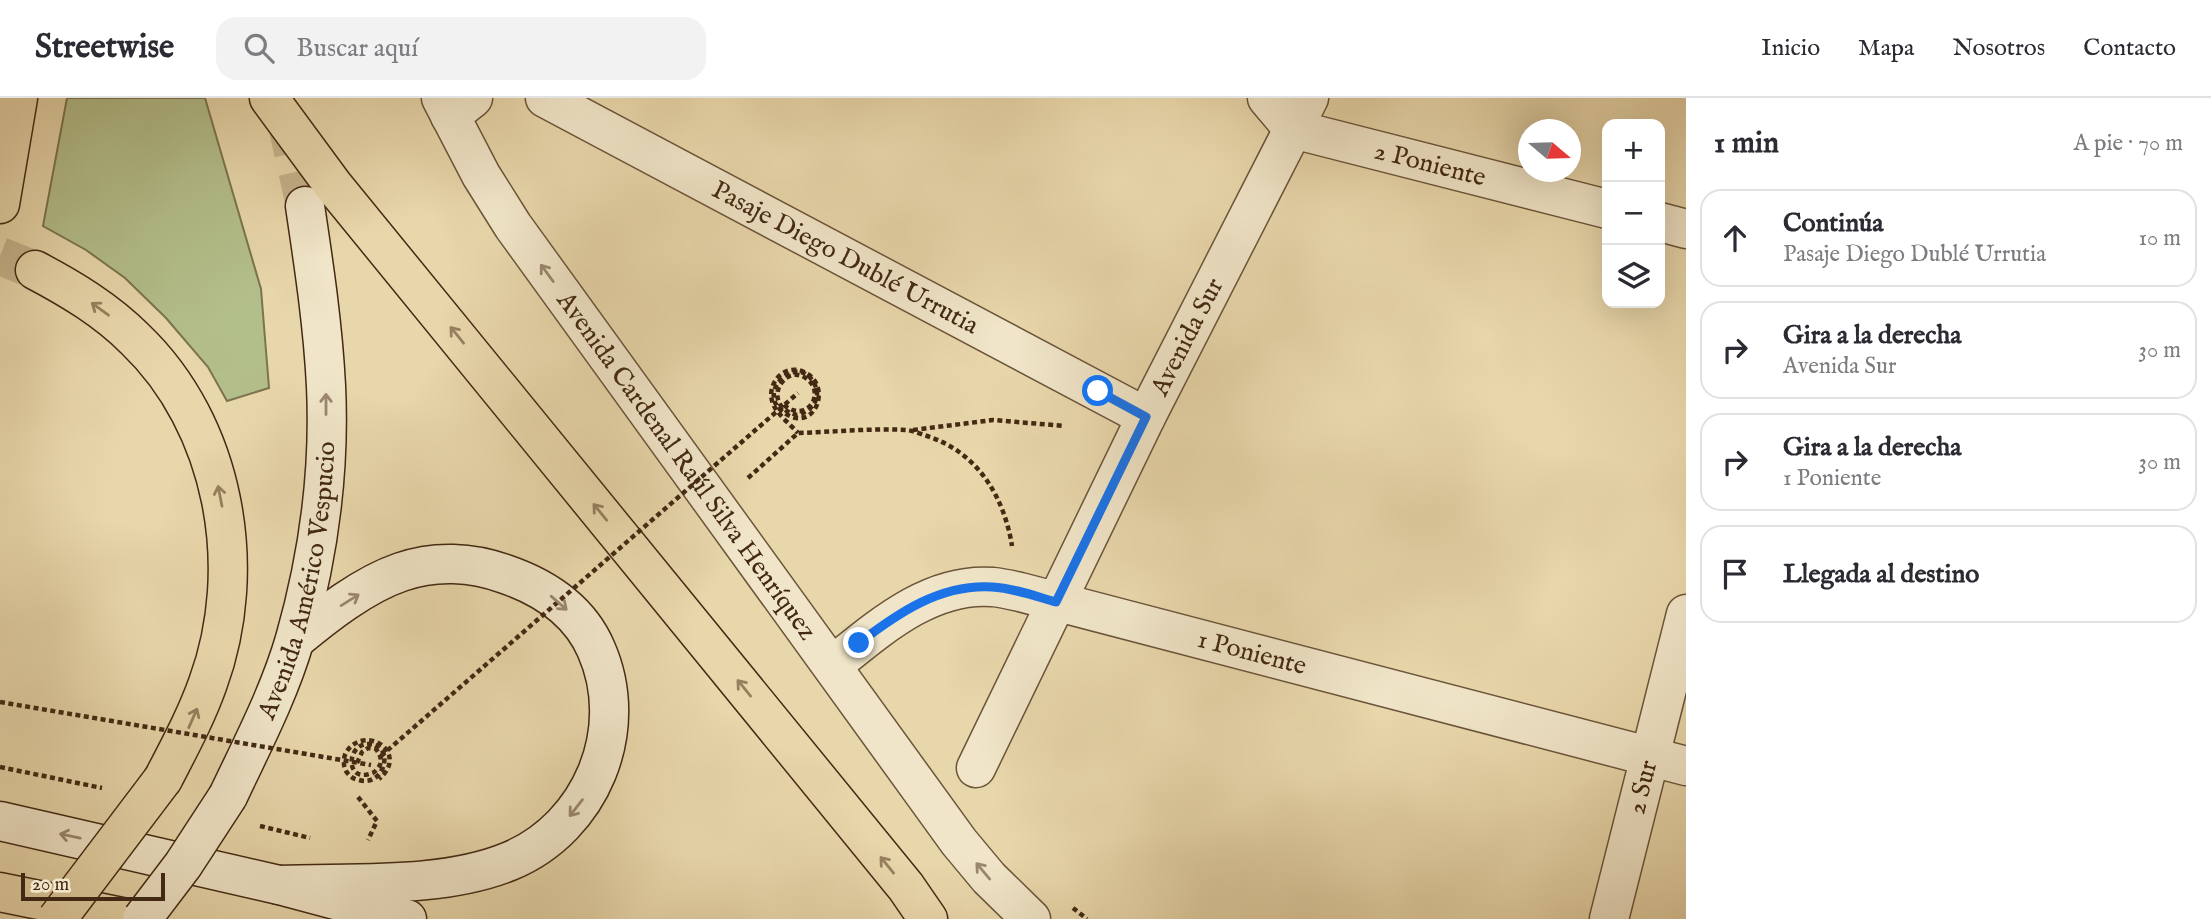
<!DOCTYPE html>
<html lang="es">
<head>
<meta charset="utf-8">
<style>
	:root { --surface:#fff; --page:#f2f2f3; --text:#2b2b33; --muted:#7c7c81; --line:#e1e1e2 }
	body { margin:0; font-family:"IM FELL English",serif; background:var(--page); color:var(--text) }
	.controls { position:absolute; right:21px; top:21px; display:grid; overflow:hidden; border-radius:14px; box-shadow:0 7px 28px #0002 }
	.controls button { width:63px; height:63px; display:grid; place-items:center; padding:0; border:0; border-bottom:2px solid var(--line); background:var(--surface); color:var(--text); font:35px sans-serif }
	.compass { position:absolute; left:1518px; top:21px; width:63px; height:63px; border-radius:50%; background:var(--surface); box-shadow:0 7px 28px #0002; rotate:109deg }
	.scale { position:absolute; left:21px; bottom:18px; width:144px; box-sizing:border-box; padding-left:7px; border:4px solid #432913; border-top:0; font-size:19px; line-height:24px; white-space:nowrap; color:#432913; -webkit-text-stroke:5px #f0e5c8; paint-order:stroke }
	.stop { position:absolute; width:21px; height:21px; margin:-16px; border:5px solid #1a73e8; border-radius:50%; background:#fff }
	.stop.end { background:#1a73e8; border-color:#fff; box-shadow:0 2px 7px #0008 }
	.list { margin:0; padding:0; list-style:none }
	h2 { display:flex; justify-content:space-between; align-items:center; height:91px; margin:0; padding:0 28px; font-size:30px }
	h2 small { font-size:23px; font-weight:400; color:var(--muted) }
	.list li { display:grid; grid-template-columns:46px 1fr auto; gap:21px; align-items:center; box-sizing:border-box; height:98px; margin:0 14px 14px; padding:0 14px; border:2px solid var(--line); border-radius:21px }
	.list b { display:block; font-size:26px; white-space:nowrap }
	.list p { margin:0; font-size:23px; white-space:nowrap; color:var(--muted) }
	.list em { font-size:23px; font-style:normal; color:var(--muted) }
	.icon { flex:none; width:38px; height:38px; fill:none; stroke:currentColor; stroke-width:2; stroke-linecap:round; stroke-linejoin:round }
	.map { position:relative; flex:none; width:1686px; height:821px; overflow:hidden }
	header { display:flex; align-items:center; gap:42px; box-sizing:border-box; height:98px; padding:0 35px; background:var(--surface); border-bottom:2px solid var(--line) }
	header strong { font-size:33px }
	nav { display:flex; gap:38px; margin-inline-start:auto; font-size:24px }
	.search { width:490px; height:63px; background:var(--page); display:flex; align-items:center; gap:18px; box-sizing:border-box; padding:0 24px; border-radius:21px; color:var(--muted); font-size:26px }
	main { display:flex }
	aside { flex:1; background:var(--surface) }
	.map>svg:first-child { display:block }
	.green { fill:#b3bf8b; stroke:#7b744f; stroke-width:2 }
	.lines { fill:none; stroke-linecap:round; stroke-linejoin:round }
	.secondary-tunnel { stroke:#c7b48d; stroke-width:38; stroke-dasharray:38 19; stroke-linecap:butt }
	.motorway-tunnel { stroke:#c7b48d; stroke-width:38; stroke-dasharray:38 19; stroke-linecap:butt }
	.minor-casing { stroke:#6c5439; stroke-width:41 }
	.tertiary-casing { stroke:#6c5439; stroke-width:41 }
	.secondary-casing { stroke:#432913; stroke-width:41 }
	.motorway-casing { stroke:#432913; stroke-width:41 }
	.path { stroke:#432913; stroke-width:4.5; stroke-dasharray:5 3.5; stroke-linecap:butt }
	.minor { stroke:#f0e5c8; stroke-width:38 }
	.tertiary { stroke:#f0e5c8; stroke-width:38 }
	.secondary { stroke:#f0e5c8; stroke-width:38 }
	.motorway { stroke:#e8d7ab; stroke-width:38 }
	.secondary-bridge-casing { stroke:#432913; stroke-width:41; stroke-linecap:butt }
	.motorway-bridge-casing { stroke:#432913; stroke-width:41; stroke-linecap:butt }
	.path-bridge { stroke:#432913; stroke-width:4.5; stroke-dasharray:5 3.5; stroke-linecap:butt }
	.secondary-bridge { stroke:#f0e5c8; stroke-width:38 }
	.motorway-bridge { stroke:#e8d7ab; stroke-width:38 }
	.oneway { stroke:#9a876e }
	.oneway2 { stroke:#96805f }
	.route { stroke:#1a73e8; stroke-width:9 }
	.labels { text-anchor:middle; dominant-baseline:central; stroke-width:5; stroke-linejoin:round; paint-order:stroke }
	.street-label { font-size:26px; fill:#432913; stroke:#f0e5c8 }
</style>
</head>
<body>
<header>
<strong>Streetwise</strong>
<div class="search"><svg class="icon" aria-label="search" viewBox="0 0 24 24"><circle cx="10" cy="10" r="6"/><path d="M15 15l6 6"/></svg>Buscar aquí</div>
<nav><a>Inicio</a><a>Mapa</a><a>Nosotros</a><a>Contacto</a></nav>
</header>
<main>
<div class="map">
<svg width="1686" height="821" viewBox="0 0 1686 821">
	<rect width="100%" height="100%" fill="#e8d7ab"/>
	<filter id="stains"><feTurbulence type="fractalNoise" baseFrequency=".00286" numOctaves="4"/><feColorMatrix values="0 0 0 0 .2 0 0 0 0 .09 0 0 0 0 .02 0 0 0 .5 -.17"/></filter>
	<radialGradient id="worn" r=".72"><stop offset=".6" stop-color="#630" stop-opacity="0"/><stop offset="1" stop-color="#630" stop-opacity=".3"/></radialGradient>
	<!-- green -->
	<polygon class="green" points="67,0 205,0 261,191 269,290 227,303 208,269 166,220 125,180 86,152 43,128"/>
	<g class="lines">
		<!-- secondary-tunnel -->
		<polyline class="secondary-tunnel" points="285,18 305,108"/>
		<!-- motorway-tunnel -->
		<polyline class="motorway-tunnel" points="0,158 35,172"/>
		<defs>
			<g id="minor">
				<path id="s1" d="M 545,0 L 1146,319"/>
				<path id="s2" d="M 1267,0 L 1293,31 L 1607,111"/>
				<polyline points="450,18 473,0"/>
				<polyline points="1660,124 1686,131"/>
				<path id="s3" d="M 833,567 C 879,530 930,484 993,489 C 1002,490 1011,492 1020,494 L 1686,668"/>
				<path id="s4" d="M 976,670 L 1146,319 L 1309,0"/>
				<path id="s5" d="M 1609,821 L 1686,516"/>
			</g>
			<g id="tertiary">
				<path id="s6" d="M 441,0 L 481,77 L 513,128 L 959,744 L 989,780 L 1031,821"/>
			</g>
			<g id="secondary">
				<path id="s7" d="M 228,698 C 252,647 279,596 295,541 C 318,460 330,372 326,288 C 323,228 314,168 305,108"/>
				<polyline points="0,723 279,787 407,821"/>
				<path d="M 279,787 C 351,784 443,791 510,763 C 591,729 632,632 596,551 C 579,512 543,489 505,476 C 472,464 435,462 401,474 C 363,487 325,517 295,542"/>
			</g>
			<g id="motorway">
				<polyline points="269,0 333,87 906,789 928,821"/>
				<polyline points="0,106 18,0"/>
				<path d="M 35,172 C 71,191 106,212 135,241 C 225,327 250,470 208,585 C 196,619 179,650 163,681"/>
				<polyline points="0,794 132,821"/>
			</g>
		</defs>
		<!-- minor casing -->
		<use href="#minor" class="minor-casing"/>
		<!-- tertiary casing -->
		<use href="#tertiary" class="tertiary-casing"/>
		<!-- secondary casing -->
		<use href="#secondary" class="secondary-casing"/>
		<!-- motorway casing -->
		<use href="#motorway" class="motorway-casing"/>
		<!-- path -->
		<g class="path">
			<path d="M 784,307 C 807,326 826,295 807,281 C 784,263 759,308 797,317 C 811,313 823,301 814,285 C 796,252 749,300 790,318 C 816,330 831,289 806,275 C 785,263 765,286 773,306 C 778,317 790,326 798,335"/>
			<polyline points="913,332 993,322 1065,328"/>
			<path d="M 748,380 L 798,335 C 833,334 871,330 907,332 C 914,333 921,336 927,338 C 977,354 1004,398 1012,448"/>
			<path d="M 357,665 L 362,654 L 368,650 L 376,651 C 381,658 383,664 378,670 C 374,675 373,675 369,676 C 345,683 347,646 368,646 C 396,645 385,690 359,682 C 353,681 349,678 346,673 C 343,668 343,658 347,653 C 366,626 410,655 379,681"/>
			<polyline points="0,669 102,690"/>
			<polyline points="358,699 377,723 368,742"/>
			<polyline points="260,728 310,740"/>
			<polyline points="1073,810 1087,821"/>
		</g>
		<!-- minor -->
		<use href="#minor" class="minor"/>
		<!-- tertiary -->
		<use href="#tertiary" class="tertiary"/>
		<!-- secondary -->
		<use href="#secondary" class="secondary"/>
		<!-- motorway -->
		<use href="#motorway" class="motorway"/>
		<defs>
			<polyline id="secondary-bridge" points="142,821 183,767 228,698"/>
			<polyline id="motorway-bridge" points="57,821 163,681"/>
		</defs>
		<!-- secondary-bridge casing -->
		<use href="#secondary-bridge" class="secondary-bridge-casing"/>
		<!-- motorway-bridge casing -->
		<use href="#motorway-bridge" class="motorway-bridge-casing"/>
		<!-- path-bridge -->
		<g class="path-bridge">
			<polyline points="0,604 371,667"/>
			<polyline points="381,658 798,295"/>
		</g>
		<!-- secondary-bridge -->
		<use href="#secondary-bridge" class="secondary-bridge"/>
		<!-- motorway-bridge -->
		<use href="#motorway-bridge" class="motorway-bridge"/>
	</g>
	<!-- one-way arrows -->
	<defs><path id="oneway-shaft" d="M-6 0H5M1.5-3L5.5 0L1.5 3" fill="none" stroke-width="1.6" stroke-linecap="round" stroke-linejoin="round" transform="scale(1.75)"/></defs>
	<g class="oneway">
		<use href="#oneway-shaft" transform="translate(547 175) rotate(-126)"/>
		<use href="#oneway-shaft" transform="translate(326 306) rotate(-90)"/>
		<use href="#oneway-shaft" transform="translate(350 502) rotate(-32)"/>
		<use href="#oneway-shaft" transform="translate(559 505) rotate(41)"/>
		<use href="#oneway-shaft" transform="translate(576 710) rotate(128)"/>
		<use href="#oneway-shaft" transform="translate(70 738) rotate(-168)"/>
		<use href="#oneway-shaft" transform="translate(983 773) rotate(-130)"/>
	</g>
	<g class="oneway2">
		<use href="#oneway-shaft" transform="translate(100 211) rotate(-144)"/>
		<use href="#oneway-shaft" transform="translate(457 237) rotate(-129)"/>
		<use href="#oneway-shaft" transform="translate(220 398) rotate(-101)"/>
		<use href="#oneway-shaft" transform="translate(600 414) rotate(-129)"/>
		<use href="#oneway-shaft" transform="translate(744 590) rotate(-129)"/>
		<use href="#oneway-shaft" transform="translate(193 620) rotate(-66)"/>
		<use href="#oneway-shaft" transform="translate(887 767) rotate(-129)"/>
	</g>
	<g class="lines">
		<!-- route -->
		<path class="route" d="M 859,545 C 898,515 940,486 992,489 C 1013,490 1035,498 1056,504 L 1146,319 L 1098,293"/>
	</g>
	<g class="labels">
		<!-- street labels -->
		<g class="street-label">
			<text stroke="none"><textPath href="#s2" startOffset="182">2 Poniente</textPath></text>
			<text stroke="none"><textPath href="#s1" startOffset="340">Pasaje Diego Dublé Urrutia</textPath></text>
			<text stroke="none"><textPath href="#s4" startOffset="480">Avenida Sur</textPath></text>
			<text stroke="none"><textPath href="#s6" startOffset="443">Avenida Cardenal Raúl Silva Henríquez</textPath></text>
			<text stroke="none"><textPath href="#s7" startOffset="229">Avenida Américo Vespucio</textPath></text>
			<text stroke="none"><textPath href="#s3" startOffset="450">1 Poniente</textPath></text>
			<text stroke="none"><textPath href="#s5" startOffset="136">2 Sur</textPath></text>
		</g>
	</g>
	<rect width="100%" height="100%" filter="url(#stains)"/>
	<rect width="100%" height="100%" fill="url(#worn)"/>
</svg>
<div class="controls">
<button>+</button>
<button>−</button>
<button><svg class="icon" aria-label="layers" viewBox="0 0 24 24"><path d="M12 4l9 5-9 5-9-5zM3 14l9 5 9-5"/></svg></button>
</div>
<svg class="compass" viewBox="-18 -18 36 36"><path d="M0-13l5 13h-10z" fill="#e53935"/><path d="M0 13l5-13h-10z" fill="#7c7c81"/></svg>
<div class="scale">20 m</div>
<div class="stop" style="left:1098px;top:293px"></div>
<div class="stop end" style="left:859px;top:545px"></div>
</div>
<aside>
<h2>1 min<small>A pie · 70 m</small></h2>
<ul class="list">
<li><svg class="icon" aria-label="ahead" viewBox="0 0 24 24"><path d="M12 20V5M6 11l6-6 6 6"/></svg><div><b>Continúa</b><p>Pasaje Diego Dublé Urrutia</p></div><em>10 m</em></li>
<li><svg class="icon" aria-label="right" viewBox="0 0 24 24"><path d="M7 20v-9h11M14 6l5 5-5 5"/></svg><div><b>Gira a la derecha</b><p>Avenida Sur</p></div><em>30 m</em></li>
<li><svg class="icon" aria-label="right" viewBox="0 0 24 24"><path d="M7 20v-9h11M14 6l5 5-5 5"/></svg><div><b>Gira a la derecha</b><p>1 Poniente</p></div><em>30 m</em></li>
<li><svg class="icon" aria-label="arrive" viewBox="0 0 24 24"><path d="M6 21V4h12l-3 4 3 4H6"/></svg><div><b>Llegada al destino</b></div></li>
</ul>
</aside>
</main>
</body>
</html>
